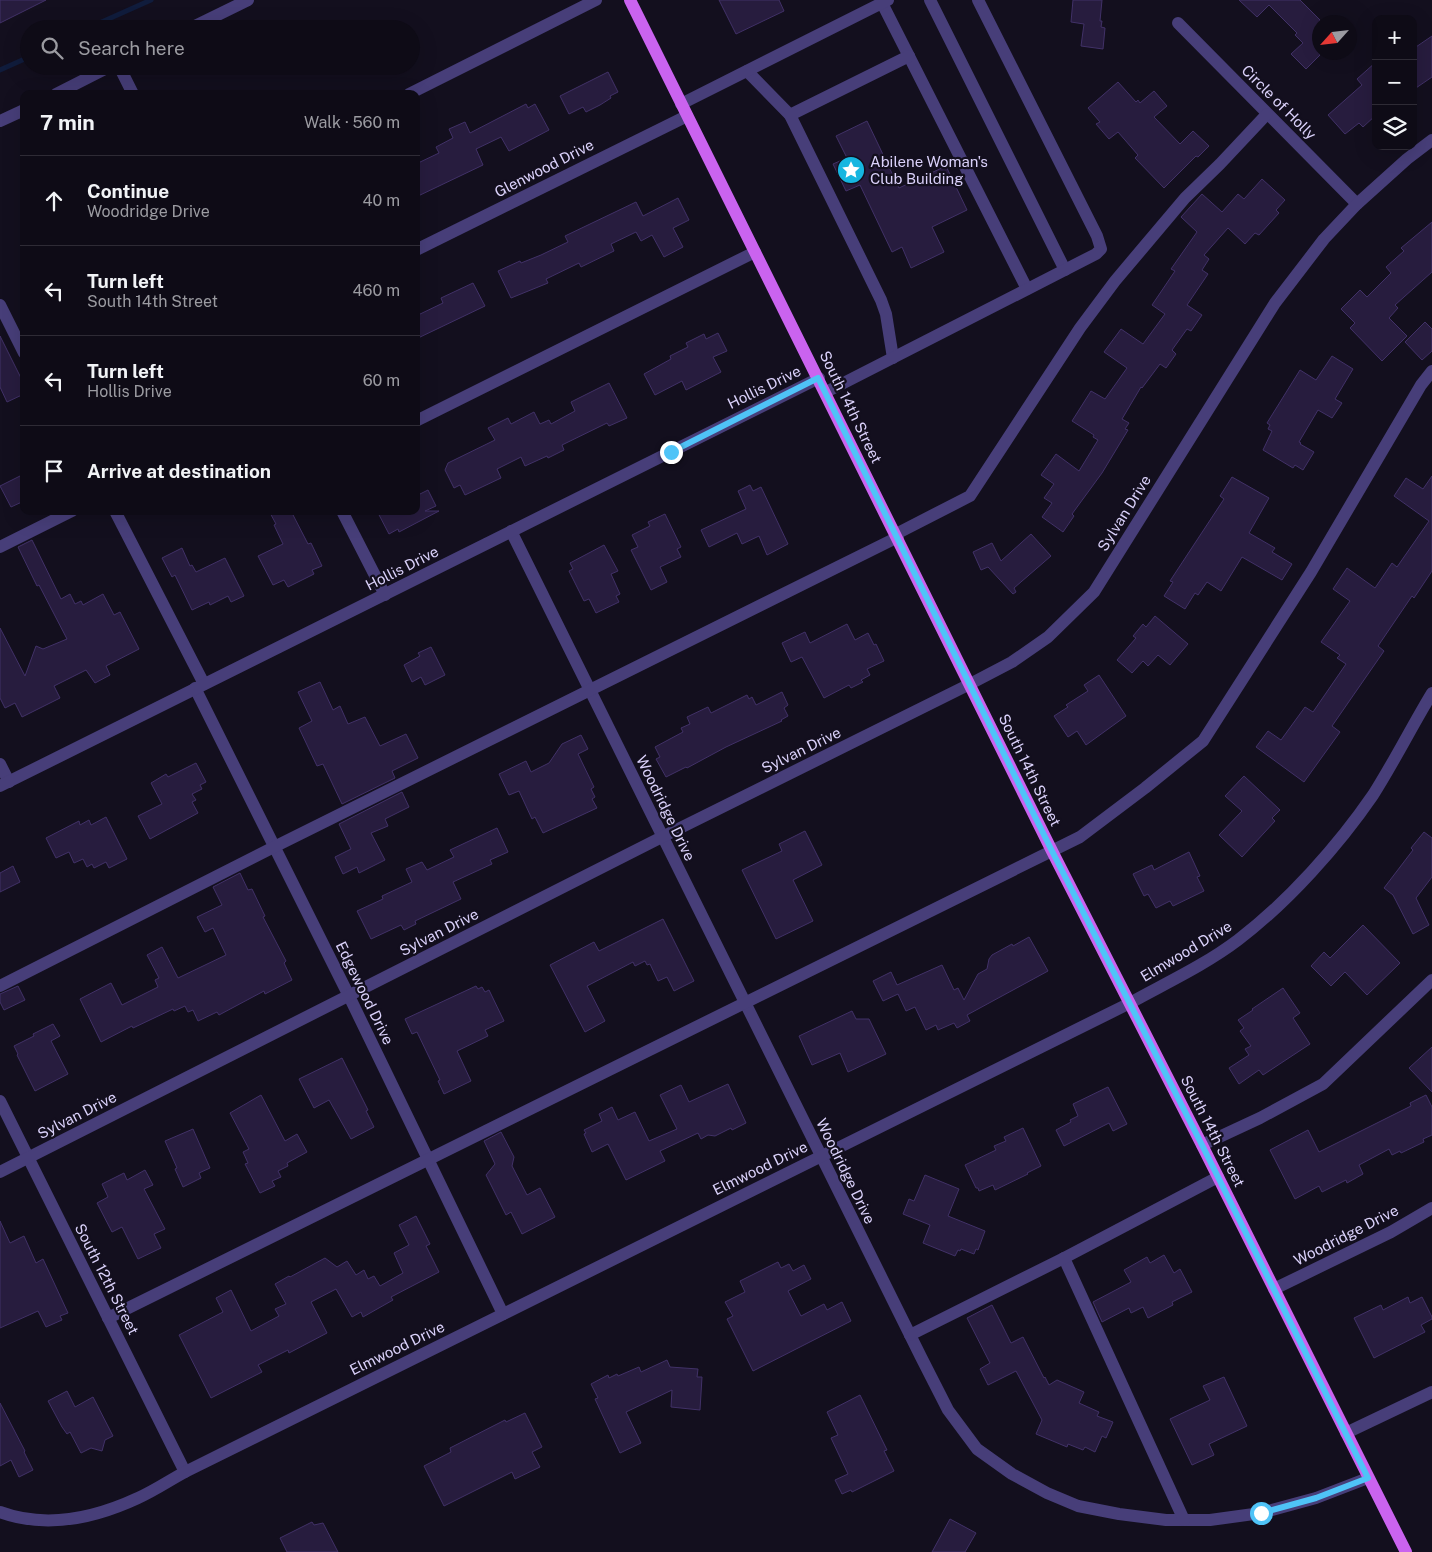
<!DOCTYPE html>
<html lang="en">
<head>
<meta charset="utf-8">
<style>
	:root { --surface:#0e0b16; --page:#1c1923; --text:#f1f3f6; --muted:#9b9ba1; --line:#2e2b35 }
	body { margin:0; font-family:"Public Sans",sans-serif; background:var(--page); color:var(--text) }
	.controls { position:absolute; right:15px; top:15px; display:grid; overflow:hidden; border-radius:10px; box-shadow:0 5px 20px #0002 }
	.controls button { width:45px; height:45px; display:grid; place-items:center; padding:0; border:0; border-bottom:1px solid var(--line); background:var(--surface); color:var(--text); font:25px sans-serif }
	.compass { position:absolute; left:1312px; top:15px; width:45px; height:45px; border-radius:50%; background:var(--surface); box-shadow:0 5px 20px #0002; rotate:243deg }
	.stop { position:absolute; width:15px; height:15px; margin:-11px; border:4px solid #4fc3f7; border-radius:50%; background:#fff }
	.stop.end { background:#4fc3f7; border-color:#fff; box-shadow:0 1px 5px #0008 }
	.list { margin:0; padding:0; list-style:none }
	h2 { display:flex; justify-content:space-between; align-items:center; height:65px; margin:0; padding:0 20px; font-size:21px }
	h2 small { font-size:16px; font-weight:400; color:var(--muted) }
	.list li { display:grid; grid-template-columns:32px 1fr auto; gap:15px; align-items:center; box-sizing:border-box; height:90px; padding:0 20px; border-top:1px solid var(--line) }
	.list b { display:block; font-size:19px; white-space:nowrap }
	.list p { margin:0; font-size:16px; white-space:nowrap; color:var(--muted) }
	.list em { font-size:16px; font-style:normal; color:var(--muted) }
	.icon { flex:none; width:28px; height:28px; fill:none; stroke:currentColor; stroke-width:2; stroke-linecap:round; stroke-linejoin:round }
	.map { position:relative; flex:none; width:1432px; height:1552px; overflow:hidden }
	.search { position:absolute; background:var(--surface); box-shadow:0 5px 20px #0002; left:20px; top:20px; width:400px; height:55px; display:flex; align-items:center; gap:12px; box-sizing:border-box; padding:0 18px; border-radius:28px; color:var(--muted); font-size:19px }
	.panel { position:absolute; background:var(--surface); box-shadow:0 5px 20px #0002; left:20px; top:90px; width:400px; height:425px; border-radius:10px }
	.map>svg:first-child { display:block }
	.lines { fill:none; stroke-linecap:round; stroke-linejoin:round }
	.stream { stroke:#101c3c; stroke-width:5 }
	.building { fill:#271c3e; stroke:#413167 }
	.minor { stroke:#473e79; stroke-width:12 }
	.major { stroke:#ca63ef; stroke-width:12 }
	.route { stroke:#4fc3f7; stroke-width:6 }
	.labels { text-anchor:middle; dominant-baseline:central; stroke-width:4.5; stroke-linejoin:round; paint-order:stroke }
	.street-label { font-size:15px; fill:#dad1fa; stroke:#130f1e }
	.poi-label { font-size:15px; fill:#dad1fa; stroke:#130f1e; text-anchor:start }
</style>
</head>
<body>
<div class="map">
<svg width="1432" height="1552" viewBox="0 0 1432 1552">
	<rect width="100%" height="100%" fill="#130f1e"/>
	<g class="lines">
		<!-- stream -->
		<g class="stream">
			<polyline points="86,29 151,0"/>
			<polyline points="0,70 29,57"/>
		</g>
	</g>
	<!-- building -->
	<g class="building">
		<polygon points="0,0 46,0 0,23"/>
		<polygon points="719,0 779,0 784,11 736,34"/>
		<polygon points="1073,0 1102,0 1100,21 1102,21 1101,27 1105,28 1103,49 1081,46 1084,24 1071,22"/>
		<polygon points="1239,0 1300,0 1320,20 1320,55 1306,69 1291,54 1303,43 1295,35 1297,33 1269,5 1257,17"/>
		<polygon points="1432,36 1432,77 1413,90 1413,49"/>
		<polygon points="1376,62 1376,115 1363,127 1359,123 1345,134 1328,115 1362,85 1357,79"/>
		<polygon points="608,72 618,92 610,96 611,98 600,105 586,112 583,107 569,114 560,96"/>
		<polygon points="1118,82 1136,102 1138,100 1140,103 1154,91 1167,106 1154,117 1180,144 1193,131 1209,146 1198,157 1196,156 1164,188 1135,158 1138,155 1118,132 1109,139 1096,124 1100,122 1088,108"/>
		<polygon points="526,104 528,108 535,104 549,130 509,151 501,137 476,149 483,165 416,197 416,164 439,153 436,147 453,138 449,129 465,122 470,133"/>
		<polygon points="867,121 899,188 946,166 967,210 932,227 944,252 911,268 902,247 892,252 860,185 846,191 833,164 847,158 836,136"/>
		<polygon points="1262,179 1285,200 1276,210 1279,213 1259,235 1255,233 1245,244 1228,228 1204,255 1209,259 1202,270 1208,274 1187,305 1202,315 1191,331 1187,329 1172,350 1176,354 1166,368 1160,364 1142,388 1141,387 1122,419 1129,423 1125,429 1128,430 1102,473 1072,514 1074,516 1063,532 1042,517 1052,503 1044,498 1054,484 1041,475 1056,454 1079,471 1098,440 1093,437 1094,435 1072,421 1091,391 1105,399 1127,368 1104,352 1121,329 1143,344 1165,314 1152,305 1175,271 1171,269 1197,232 1181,217 1202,194 1222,212 1238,194 1244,199"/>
		<polygon points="678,198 689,220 673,228 683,247 664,257 652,235 641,241 636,232 611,244 614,251 581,267 579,263 546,279 548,283 511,298 498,271 520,261 521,263 541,255 568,242 565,236 636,202 643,216"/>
		<polygon points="1432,222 1432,272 1395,305 1398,308 1389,318 1407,336 1382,361 1350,328 1355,323 1341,309 1360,290 1367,297 1391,273 1386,267 1404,251 1401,248"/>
		<polygon points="473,283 485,306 416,339 416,316 443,303 441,298"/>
		<polygon points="1425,322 1432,329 1432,351 1422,360 1405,342"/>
		<polygon points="718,333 727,351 713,357 721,372 686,390 682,381 655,395 644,374 671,359 670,356 688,347 686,343 704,334 706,339"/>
		<polygon points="0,336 24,384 24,394 7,402 0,387"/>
		<polygon points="1332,356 1353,369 1335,399 1342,403 1332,418 1318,410 1299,442 1301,443 1300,444 1314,452 1303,470 1295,465 1293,468 1263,450 1272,431 1268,429 1270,425 1267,423 1300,370 1316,380"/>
		<polygon points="609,383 627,418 609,426 607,423 562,445 564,450 548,458 547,456 525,466 521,457 497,469 501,478 465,495 460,485 454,488 445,470 448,463 495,440 488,428 508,418 511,424 534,412 540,424 549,420 551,424 575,411 571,402"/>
		<polygon points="24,474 24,501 11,507 0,486"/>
		<polygon points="1432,476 1432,571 1414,598 1412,596 1378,646 1384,651 1332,726 1340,732 1304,782 1256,747 1268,731 1281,740 1305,707 1313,712 1346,664 1337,658 1340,655 1321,642 1350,601 1333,589 1347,568 1375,588 1392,563 1397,567 1429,521 1394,496 1406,478 1423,489"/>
		<polygon points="1232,477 1269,498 1249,533 1275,548 1272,552 1292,564 1282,580 1242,557 1221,591 1207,582 1198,595 1195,593 1185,609 1164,596 1173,582 1170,581 1224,499 1220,496"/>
		<polygon points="750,485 753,491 761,487 788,544 767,555 759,536 742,544 737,533 709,547 701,530 746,509 738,491"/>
		<polygon points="428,490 436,506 425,511 439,511 399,532 398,529 389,534 377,511 416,511 416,496"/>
		<polygon points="269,511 291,511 308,544 311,543 322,566 312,570 314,574 288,587 284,580 273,585 258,556 283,544 274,525 276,524"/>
		<polygon points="665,514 681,547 677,549 681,557 660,567 667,582 651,590 631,550 638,547 632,535 650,526 648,522"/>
		<polygon points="1031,534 1051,556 1014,588 1016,592 1013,594 988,567 981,570 973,552 992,543 1001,561"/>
		<polygon points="32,540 61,599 70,594 75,604 81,601 83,605 103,594 114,615 120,612 139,649 106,666 110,675 95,683 86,670 54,686 60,698 22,717 15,703 5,708 0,698 0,628 25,676 36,646 43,649 67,639 39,585 37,586 18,547"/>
		<polygon points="604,545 618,571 611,574 620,594 616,596 619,602 596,613 589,599 584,601 569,571 573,569 570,563"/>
		<polygon points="182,548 190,566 192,565 196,572 225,558 244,596 231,602 228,596 210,605 209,602 192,610 175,575 172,577 162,558"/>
		<polygon points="1155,616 1188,644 1170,665 1158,655 1148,666 1143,661 1132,673 1117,660 1136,638 1133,636 1143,624 1146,627"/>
		<polygon points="847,624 855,640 868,633 874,645 876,644 884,661 867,669 870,675 861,680 863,682 851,688 849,685 824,698 802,657 791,662 782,643 805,632 810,643"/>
		<polygon points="431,647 445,675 425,685 421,677 412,682 404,665 420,656 418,653"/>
		<polygon points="1099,675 1126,716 1086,745 1077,731 1068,737 1054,716 1068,707 1066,705 1088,691 1084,685"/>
		<polygon points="320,682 333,710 340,706 348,724 365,717 380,746 406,734 418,758 392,771 395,778 342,804 323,764 317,766 299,728 312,721 298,692"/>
		<polygon points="782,692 788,705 784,708 788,716 781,720 782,721 726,747 687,768 686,767 666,777 656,759 660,757 655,747 683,732 681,728 690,724 687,717 708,707 711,713 747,695 749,699 752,697 756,705"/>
		<polygon points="581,735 588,749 578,754 594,787 591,789 595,797 592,799 597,808 543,833 535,817 532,819 519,791 509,795 499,774 526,761 531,772 549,763 562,744"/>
		<polygon points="196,763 206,782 200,785 202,789 192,794 196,800 192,802 198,813 150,839 138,816 162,804 151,783 166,774 168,777"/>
		<polygon points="1244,776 1280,810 1272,818 1275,821 1242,857 1219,835 1242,811 1225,796"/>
		<polygon points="402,792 409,807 385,819 388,826 371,833 385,860 359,873 357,867 343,874 335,857 351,849 339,824"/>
		<polygon points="106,817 127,859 109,868 106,862 94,868 92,864 87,867 83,859 74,863 69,852 56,858 46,838 79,821 80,825 89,820 91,825"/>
		<polygon points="497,828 508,852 490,860 492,864 453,882 461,899 415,921 416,924 404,930 401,925 371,939 357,911 383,899 382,896 412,882 406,869 422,862 427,870 454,857 450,850"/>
		<polygon points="805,831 822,865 793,880 813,921 776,939 742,870 782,851 779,844"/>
		<polygon points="1424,832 1432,838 1432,877 1416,898 1429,925 1413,934 1393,895 1384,888 1413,850 1411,848"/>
		<polygon points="1189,852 1200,876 1197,877 1204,891 1173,906 1170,901 1156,908 1148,894 1144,896 1133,874 1152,865 1154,870"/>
		<polygon points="13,866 20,882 0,892 0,873"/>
		<polygon points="240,873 248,890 252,889 265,916 263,917 286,961 284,963 292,980 265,994 264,991 219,1015 217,1012 198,1021 193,1010 188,1012 185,1006 174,1011 173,1009 133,1028 132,1026 101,1042 80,999 111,983 122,1005 158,987 155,980 159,978 147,955 162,947 178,978 226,955 213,928 205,932 197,917 222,905 213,887"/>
		<polygon points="663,919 694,981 674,991 667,977 658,981 650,964 647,965 645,961 635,966 633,962 587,986 605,1021 585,1032 550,965 594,942 599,951"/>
		<polygon points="1363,925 1400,963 1367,995 1345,972 1331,986 1311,966 1324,952 1330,958"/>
		<polygon points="1029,937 1048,971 967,1015 970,1021 957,1028 954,1023 938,1030 936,1025 926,1030 915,1007 906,1011 898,994 883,1001 873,981 891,972 897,985 942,965 954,990 958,988 964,1000 978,974 987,969 989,959 992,955 1012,944 1013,946"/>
		<polygon points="18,986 25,1000 4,1010 0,1002 0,994"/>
		<polygon points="476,986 478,989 482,987 485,992 489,990 504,1021 485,1030 488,1036 457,1051 471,1081 444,1094 438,1081 440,1080 417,1032 412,1034 405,1019"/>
		<polygon points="1283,988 1300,1013 1293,1018 1310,1044 1263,1075 1259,1070 1239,1084 1229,1068 1249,1055 1245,1049 1251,1046 1240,1031 1244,1028 1238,1020 1253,1010 1252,1009"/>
		<polygon points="852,1011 856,1019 869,1019 886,1054 848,1072 840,1053 812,1065 799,1036"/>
		<polygon points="53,1024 60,1036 51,1041 68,1074 35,1091 17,1055 18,1054 14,1046 34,1036 33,1034"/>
		<polygon points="1432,1047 1432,1092 1409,1068"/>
		<polygon points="342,1058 368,1110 366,1111 374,1127 351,1139 329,1100 314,1108 299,1079"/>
		<polygon points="728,1084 746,1123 732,1130 731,1128 715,1136 708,1135 701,1139 698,1133 660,1151 665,1161 626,1180 608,1144 592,1152 584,1134 586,1133 584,1130 602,1121 599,1114 612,1107 618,1120 635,1112 649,1141 677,1129 660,1095 681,1085 689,1102"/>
		<polygon points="1108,1087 1127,1124 1113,1131 1109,1123 1064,1146 1056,1130 1071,1122 1070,1120 1078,1116 1073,1104"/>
		<polygon points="261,1095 285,1141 297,1134 307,1152 287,1163 288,1166 278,1171 281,1177 272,1181 275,1186 260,1193 245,1164 248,1163 243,1152 249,1149 230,1113"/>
		<polygon points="1426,1095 1432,1107 1432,1135 1423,1139 1424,1142 1401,1153 1400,1151 1392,1155 1389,1149 1359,1165 1363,1174 1347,1183 1346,1180 1322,1192 1319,1186 1295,1199 1270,1150 1308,1130 1319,1152 1411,1106 1410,1103"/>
		<polygon points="1023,1128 1041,1166 1027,1173 1028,1174 995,1190 993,1185 979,1191 978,1188 976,1188 965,1165 996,1150 994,1146 1006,1141 1004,1137"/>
		<polygon points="193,1129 210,1168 199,1173 201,1178 183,1187 175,1169 177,1168 165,1141"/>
		<polygon points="501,1132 514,1157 512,1166 527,1195 540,1188 555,1217 522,1234 511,1212 506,1215 486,1175 495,1164 484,1141"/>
		<polygon points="145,1170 153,1185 144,1189 165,1229 154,1234 161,1248 138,1259 122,1227 112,1232 97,1203 108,1197 102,1184 124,1173 127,1180"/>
		<polygon points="925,1175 959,1189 948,1216 985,1231 978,1250 976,1249 974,1254 961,1249 960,1251 958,1250 955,1256 923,1243 930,1225 903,1214 909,1199 914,1201"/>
		<polygon points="416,1216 430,1244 426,1246 439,1272 391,1297 393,1300 363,1317 361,1312 352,1317 336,1289 311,1302 327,1333 289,1353 288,1350 258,1365 262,1372 211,1398 179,1335 223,1312 216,1298 231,1290 251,1331 279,1316 275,1309 286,1304 275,1284 289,1276 290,1277 325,1258 337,1267 347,1261 356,1275 364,1270 368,1279 374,1276 380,1286 403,1273 394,1253 409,1245 399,1225"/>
		<polygon points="0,1221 10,1243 24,1236 36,1263 43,1259 68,1313 60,1316 62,1320 46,1327 38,1311 0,1328"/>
		<polygon points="1164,1255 1174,1273 1180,1269 1192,1292 1172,1302 1173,1305 1148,1318 1143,1307 1131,1313 1129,1308 1102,1322 1093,1302 1131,1282 1124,1270 1147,1257 1150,1263"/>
		<polygon points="778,1262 781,1268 789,1264 793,1271 804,1265 811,1279 788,1291 801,1316 824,1304 827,1310 842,1302 851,1321 753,1371 727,1319 733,1316 725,1302 745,1292 740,1281"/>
		<polygon points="1408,1297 1410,1303 1422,1297 1432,1317 1432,1319 1421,1325 1425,1332 1374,1358 1354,1318 1381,1305 1383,1310"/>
		<polygon points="992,1305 1011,1343 1023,1337 1044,1378 1045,1377 1049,1385 1057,1380 1084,1392 1079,1403 1099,1412 1097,1416 1113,1422 1106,1438 1102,1436 1095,1452 1085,1447 1083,1450 1068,1444 1067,1447 1036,1434 1042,1420 1016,1371 988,1385 980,1369 990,1363 967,1318"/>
		<polygon points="667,1360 670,1367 698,1369 697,1377 702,1377 700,1410 671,1407 672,1390 626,1412 641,1443 620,1453 595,1399 598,1398 591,1384 608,1375 609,1378 617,1374 618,1376 639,1367 641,1372"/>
		<polygon points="1224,1377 1247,1426 1209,1444 1214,1455 1192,1465 1170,1419 1210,1400 1203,1386"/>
		<polygon points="67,1391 75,1407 93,1397 113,1436 105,1440 102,1451 91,1448 81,1453 70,1432 67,1434 62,1427 48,1401"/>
		<polygon points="860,1395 887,1450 884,1451 894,1471 852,1492 851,1490 842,1494 835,1480 848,1474 831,1438 838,1435 827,1412"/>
		<polygon points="0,1403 25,1451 24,1452 33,1470 19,1477 11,1460 0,1466"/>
		<polygon points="525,1413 542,1447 532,1452 540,1467 515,1479 512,1472 444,1506 424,1466 451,1452 450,1448 505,1420 506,1422"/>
		<polygon points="950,1519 976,1533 965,1552 932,1552"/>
		<polygon points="312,1522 314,1525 323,1523 338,1552 287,1552 280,1538"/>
	</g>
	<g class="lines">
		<!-- minor -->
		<g class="minor">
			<polyline points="930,0 1065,270"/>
			<polyline points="882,3 1027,289"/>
			<polyline points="1178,23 1357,204"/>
			<polyline points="189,29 248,0"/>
			<polyline points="119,66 133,94"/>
			<polyline points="747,71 790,115"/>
			<polyline points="56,94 111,66"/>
			<polyline points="409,94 596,0"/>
			<polyline points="681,104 888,0"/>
			<polyline points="0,121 24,110"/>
			<polyline points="416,250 687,116"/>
			<polyline points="0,305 24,353"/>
			<polyline points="893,358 886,314 881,300 790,115 909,56"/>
			<polyline points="826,392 1096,254 1101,249 1097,236 978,0"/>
			<polyline points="416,421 755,252"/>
			<polyline points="115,511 204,684"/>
			<polyline points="342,511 385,595"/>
			<polyline points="511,531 921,1357 948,1410 977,1449 1012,1474 1047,1493 1078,1506 1119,1514 1166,1520 1210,1520 1261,1513 1316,1498 1368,1478"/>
			<polyline points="896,534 970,496 1080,328 1115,281 1185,198 1220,164 1267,114"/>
			<polyline points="0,547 72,511"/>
			<polyline points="195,688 349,996 503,1314"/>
			<polyline points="0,764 9,782"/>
			<polyline points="0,786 819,378"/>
			<polyline points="0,986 274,847 898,537"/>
			<polyline points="0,1101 185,1472"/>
			<polyline points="1202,1145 1260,1118 1323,1084 1432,980"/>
			<polyline points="0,1172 662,837 970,684 1012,662 1048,637 1094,592 1275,303 1324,239 1357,204 1407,159 1432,140"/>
			<polyline points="1064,1258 1184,1520"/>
			<polyline points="1274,1289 1391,1232 1432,1208"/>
			<polyline points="108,1318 1080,837 1145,788 1203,741 1311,572 1421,385 1432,371"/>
			<polyline points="910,1335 1064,1258 1218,1177"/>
			<polyline points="1346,1433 1432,1392"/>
			<path d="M 0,1512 C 46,1529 95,1518 138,1498 C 154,1491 170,1480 185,1472 L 1130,1003 C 1166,983 1205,965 1238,940 C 1288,902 1338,846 1373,795 C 1394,762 1412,726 1432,693"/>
		</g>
		<!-- major -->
		<polyline class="major" points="630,0 1052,851 1202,1145 1406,1552"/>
	</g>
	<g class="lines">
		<!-- route -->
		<polyline class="route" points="671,452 818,378 1052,851 1202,1145 1368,1478 1316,1498 1261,1513"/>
	</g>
	<!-- icons -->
	<defs>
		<symbol id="sight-disc" viewBox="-11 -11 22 22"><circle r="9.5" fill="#16b6e0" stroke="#130f1e"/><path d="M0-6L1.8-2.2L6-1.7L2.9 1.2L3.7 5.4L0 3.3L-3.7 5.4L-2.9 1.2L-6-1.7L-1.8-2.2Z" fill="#fff"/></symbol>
	</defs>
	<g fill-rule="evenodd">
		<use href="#sight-disc" x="835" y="154" width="32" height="32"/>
	</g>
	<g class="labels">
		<!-- street labels -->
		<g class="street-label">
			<text transform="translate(1279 102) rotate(45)">Circle of Holly</text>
			<text transform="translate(544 168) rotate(-27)">Glenwood Drive</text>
			<text transform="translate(764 387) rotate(-26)">Hollis Drive</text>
			<text transform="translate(851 407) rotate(64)">South 14th Street</text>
			<text transform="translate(1124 513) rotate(-58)">Sylvan Drive</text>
			<text transform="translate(402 568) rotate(-27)">Hollis Drive</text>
			<text transform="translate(801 750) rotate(-26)">Sylvan Drive</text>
			<text transform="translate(1030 770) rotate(64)">South 14th Street</text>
			<text transform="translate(666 808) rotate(64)">Woodridge Drive</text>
			<text transform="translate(439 932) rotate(-27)">Sylvan Drive</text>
			<text transform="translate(1186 951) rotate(-31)">Elmwood Drive</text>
			<text transform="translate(365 993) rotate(64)">Edgewood Drive</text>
			<text transform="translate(77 1115) rotate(-27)">Sylvan Drive</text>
			<text transform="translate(1213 1131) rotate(63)">South 14th Street</text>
			<text transform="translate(760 1168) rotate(-26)">Elmwood Drive</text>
			<text transform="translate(846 1171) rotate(64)">Woodridge Drive</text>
			<text transform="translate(1346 1235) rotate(-27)">Woodridge Drive</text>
			<text transform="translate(107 1279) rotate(63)">South 12th Street</text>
			<text transform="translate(397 1348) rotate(-26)">Elmwood Drive</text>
		</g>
		<!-- poi labels -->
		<g class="poi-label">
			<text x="870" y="161">Abilene Woman's<tspan x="870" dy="17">Club Building</tspan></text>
		</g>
	</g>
</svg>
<div class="controls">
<button>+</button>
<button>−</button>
<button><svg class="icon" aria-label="layers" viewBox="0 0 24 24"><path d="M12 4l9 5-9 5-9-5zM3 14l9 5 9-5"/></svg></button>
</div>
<svg class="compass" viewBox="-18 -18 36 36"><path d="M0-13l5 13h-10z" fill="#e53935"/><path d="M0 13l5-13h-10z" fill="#9b9ba1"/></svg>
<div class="stop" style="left:1261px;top:1513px"></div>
<div class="stop end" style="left:671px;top:452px"></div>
<div class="search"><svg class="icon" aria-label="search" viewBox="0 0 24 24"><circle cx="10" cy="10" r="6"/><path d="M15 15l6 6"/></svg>Search here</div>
<section class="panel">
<h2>7 min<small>Walk · 560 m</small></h2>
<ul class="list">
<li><svg class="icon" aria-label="ahead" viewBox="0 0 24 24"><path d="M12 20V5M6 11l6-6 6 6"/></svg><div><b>Continue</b><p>Woodridge Drive</p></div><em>40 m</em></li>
<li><svg class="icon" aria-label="left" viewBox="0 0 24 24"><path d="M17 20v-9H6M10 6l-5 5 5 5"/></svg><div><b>Turn left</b><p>South 14th Street</p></div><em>460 m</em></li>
<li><svg class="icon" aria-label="left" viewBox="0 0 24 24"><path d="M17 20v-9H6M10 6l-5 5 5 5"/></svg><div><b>Turn left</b><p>Hollis Drive</p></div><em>60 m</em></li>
<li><svg class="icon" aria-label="arrive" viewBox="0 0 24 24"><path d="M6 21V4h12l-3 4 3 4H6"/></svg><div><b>Arrive at destination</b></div></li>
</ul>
</section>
</div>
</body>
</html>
